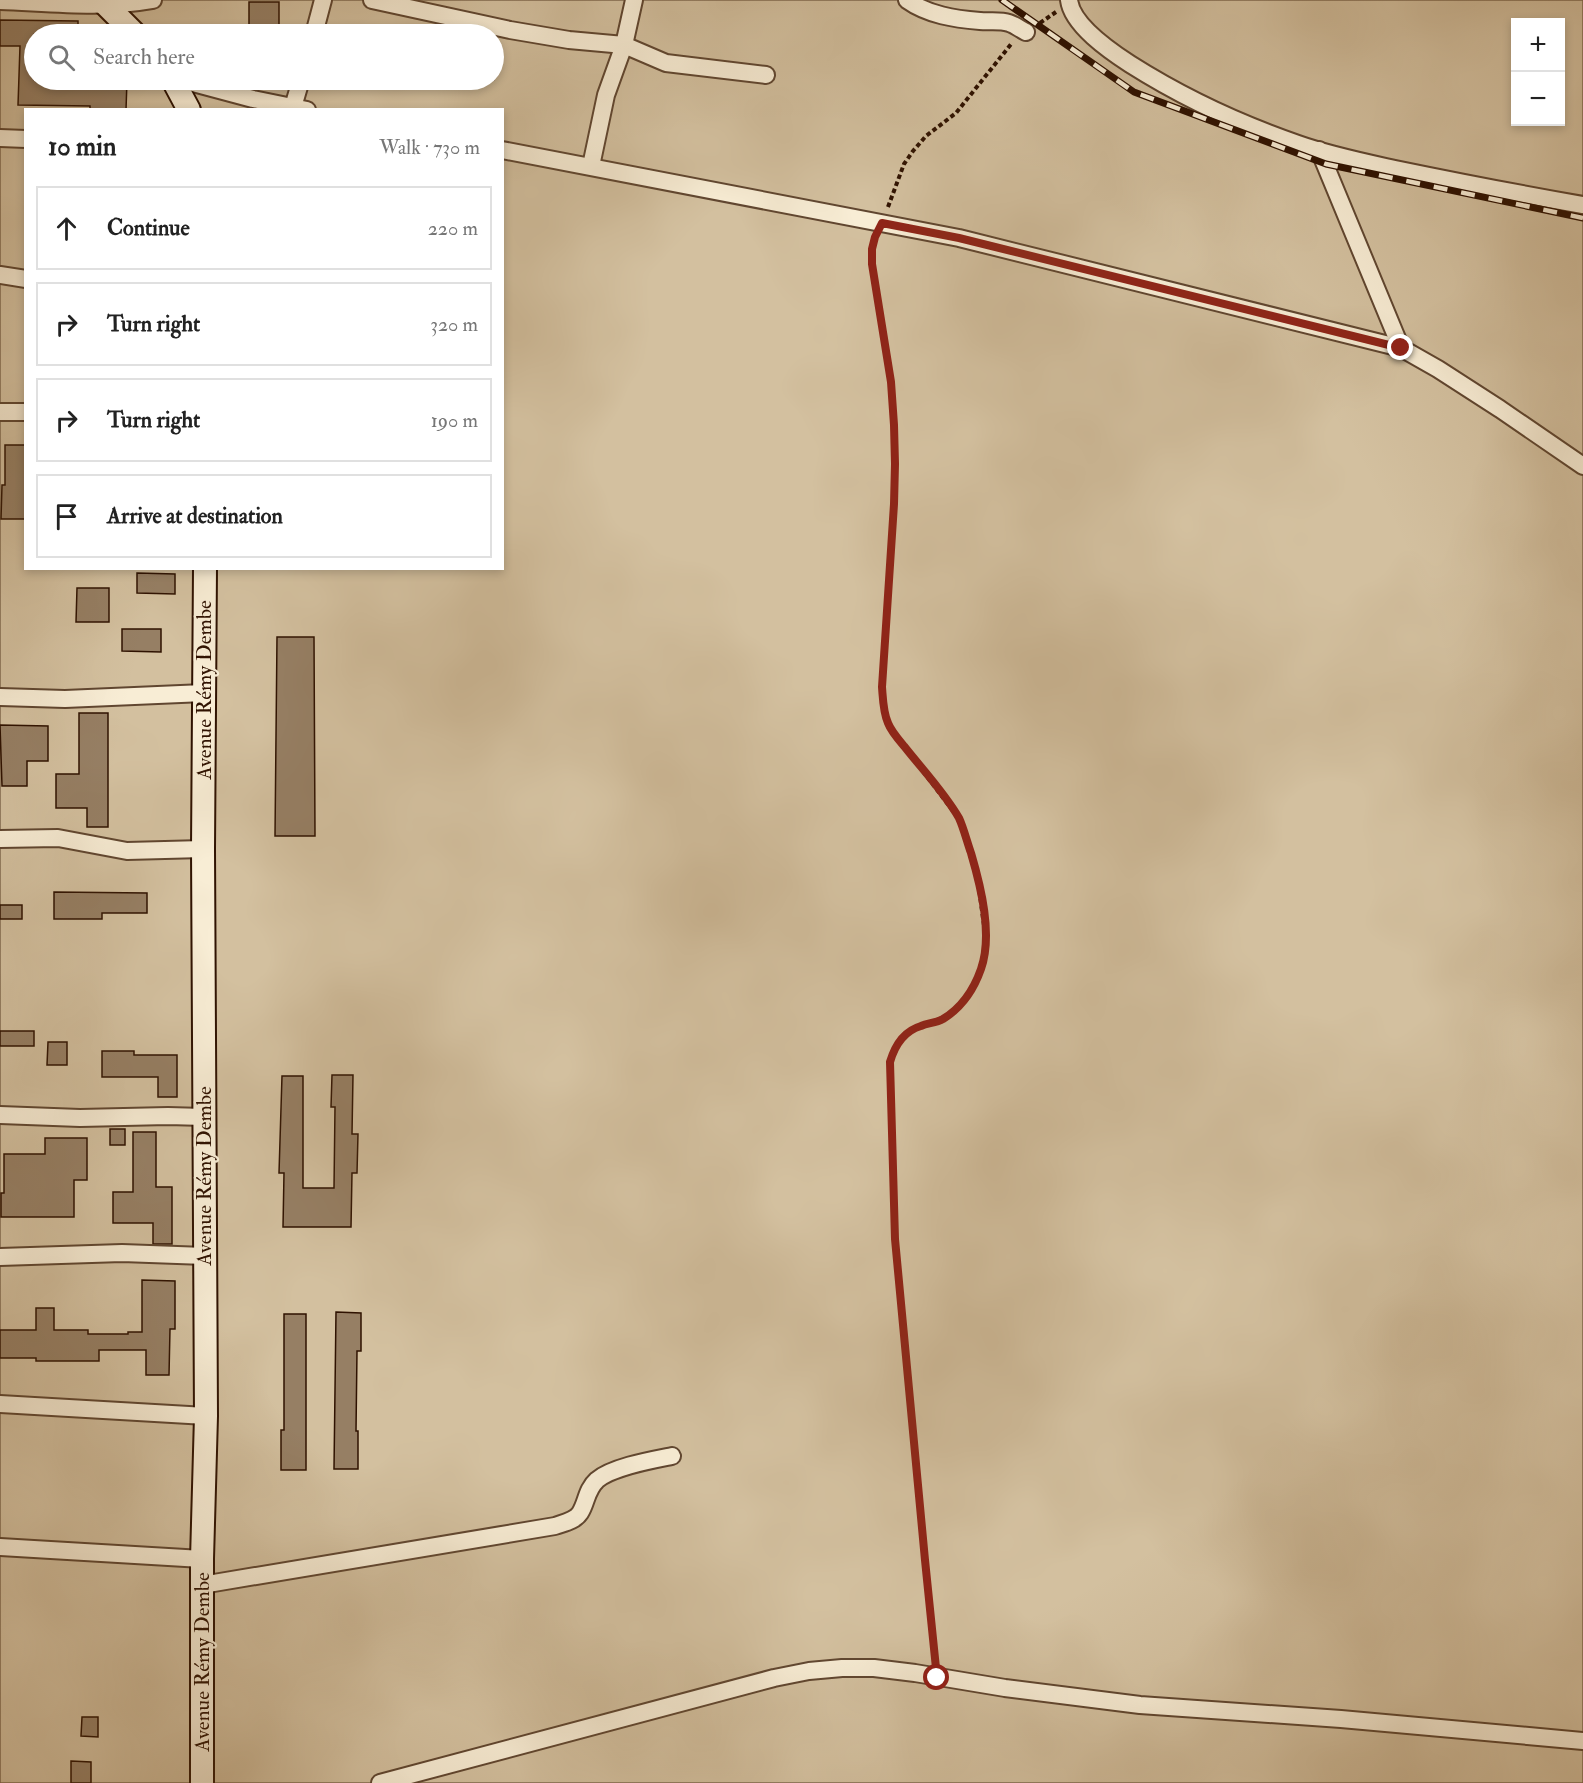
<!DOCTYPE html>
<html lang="en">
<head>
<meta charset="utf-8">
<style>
	:root { --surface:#fff; --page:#f2f2f2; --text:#222; --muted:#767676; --line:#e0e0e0 }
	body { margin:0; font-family:"IM FELL Double Pica",serif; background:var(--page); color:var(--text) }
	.controls { position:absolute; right:18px; top:18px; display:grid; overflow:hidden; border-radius:0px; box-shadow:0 3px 9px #0003 }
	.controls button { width:54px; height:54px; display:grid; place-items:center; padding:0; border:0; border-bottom:2px solid var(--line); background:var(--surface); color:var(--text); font:30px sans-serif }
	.stop { position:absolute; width:18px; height:18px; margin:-14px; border:4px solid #8f2418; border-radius:50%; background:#fff }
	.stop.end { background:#8f2418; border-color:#fff; box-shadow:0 2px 6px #0008 }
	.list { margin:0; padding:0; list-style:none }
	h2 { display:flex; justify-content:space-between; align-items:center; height:78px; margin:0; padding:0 24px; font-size:26px }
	h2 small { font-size:20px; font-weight:400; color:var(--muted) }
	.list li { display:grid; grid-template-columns:39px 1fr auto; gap:18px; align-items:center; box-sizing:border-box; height:84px; margin:0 12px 12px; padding:0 12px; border:2px solid var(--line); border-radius:0px }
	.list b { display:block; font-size:22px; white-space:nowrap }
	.list em { font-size:20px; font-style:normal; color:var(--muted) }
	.icon { flex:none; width:33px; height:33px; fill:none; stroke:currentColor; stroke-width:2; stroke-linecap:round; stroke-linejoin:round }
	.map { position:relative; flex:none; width:1583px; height:1783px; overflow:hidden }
	.search { position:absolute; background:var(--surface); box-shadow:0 3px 9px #0003; left:24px; top:24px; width:480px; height:66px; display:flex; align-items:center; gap:15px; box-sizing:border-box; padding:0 21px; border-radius:33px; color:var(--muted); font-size:22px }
	.panel { position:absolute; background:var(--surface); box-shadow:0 3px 9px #0003; left:24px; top:108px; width:480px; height:462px; border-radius:0px }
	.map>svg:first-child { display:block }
	.green { fill:#d3c09f; stroke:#816950; stroke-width:1.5; fill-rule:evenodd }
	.building { fill:#967f64; stroke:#2f1201; stroke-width:1.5 }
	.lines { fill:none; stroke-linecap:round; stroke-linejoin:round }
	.street-casing { stroke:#604630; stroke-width:20 }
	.secondary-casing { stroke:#2f1201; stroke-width:26 }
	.path { stroke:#2f1201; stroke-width:4; stroke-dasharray:4.5 3; stroke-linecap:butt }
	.street { stroke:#f8edd5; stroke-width:16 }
	.secondary { stroke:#f8edd5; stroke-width:22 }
	.rail-casing { stroke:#2f1201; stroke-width:7 }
	.rail { stroke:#f8edd5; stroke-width:4.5; stroke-dasharray:14; stroke-linecap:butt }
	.route { stroke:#8f2418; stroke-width:8 }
	.labels { text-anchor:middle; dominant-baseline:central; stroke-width:4.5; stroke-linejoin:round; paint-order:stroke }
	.street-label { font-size:21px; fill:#2f1201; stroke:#f8edd5 }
</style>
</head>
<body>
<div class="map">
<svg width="1583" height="1783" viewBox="0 0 1583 1783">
	<rect width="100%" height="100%" fill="#f5e4bf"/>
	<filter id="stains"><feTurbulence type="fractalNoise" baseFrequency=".00333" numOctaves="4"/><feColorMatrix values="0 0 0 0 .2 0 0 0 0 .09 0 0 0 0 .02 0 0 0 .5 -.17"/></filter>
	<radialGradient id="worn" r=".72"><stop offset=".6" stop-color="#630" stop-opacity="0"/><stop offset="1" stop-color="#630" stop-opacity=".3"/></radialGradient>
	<!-- green -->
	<path class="green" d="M 0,0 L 1583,0 L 1583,1783 L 0,1783 ZM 1516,22 L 1560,22 L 1560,122 L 1516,122 ZM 34,34 L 494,34 L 494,80 L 34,80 ZM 26,110 L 502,110 L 502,568 L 26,568 Z"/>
	<!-- building -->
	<g class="building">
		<rect x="249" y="2" width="30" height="25"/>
		<polygon points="0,20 78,21 78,34 34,34 34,80 52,80 52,85 90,86 90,80 127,80 126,110 90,110 90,106 18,105 20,46 0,46"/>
		<polygon points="5,445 26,445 26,519 1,519 2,485 5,485"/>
		<polygon points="137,573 175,574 175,594 137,593"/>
		<polygon points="77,588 109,588 109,622 76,622"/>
		<polygon points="122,629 161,629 161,652 122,651"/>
		<polygon points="277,637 314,637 315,836 275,836"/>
		<polygon points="79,713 108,713 108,827 87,827 87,808 56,808 56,774 79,774"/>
		<polygon points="0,725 48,726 48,761 27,761 27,786 2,786"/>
		<polygon points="54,892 147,893 147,913 102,913 102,919 54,919"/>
		<rect x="0" y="905" width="22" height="14"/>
		<rect x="0" y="1031" width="34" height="15"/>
		<polygon points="48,1042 67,1042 67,1065 47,1065"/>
		<polygon points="102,1051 134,1051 134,1055 177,1055 177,1097 158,1097 158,1077 102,1077"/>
		<polygon points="332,1075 353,1075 352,1134 358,1134 357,1173 352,1173 351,1227 283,1227 284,1173 279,1173 282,1076 303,1076 303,1188 334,1188 335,1107 331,1107"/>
		<rect x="110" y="1129" width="15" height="16"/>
		<polygon points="133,1132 156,1132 156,1187 172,1187 172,1244 153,1244 153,1223 113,1223 113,1192 133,1192"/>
		<polygon points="45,1138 87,1138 87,1180 74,1180 74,1217 1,1217 1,1193 4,1193 4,1154 45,1154"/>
		<polygon points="142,1280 175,1281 175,1329 170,1329 169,1375 146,1375 146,1350 99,1350 99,1361 36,1361 36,1358 0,1358 0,1330 36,1330 36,1308 54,1308 54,1330 88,1330 88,1334 128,1334 128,1332 142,1332"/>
		<polygon points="336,1312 361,1313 361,1351 357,1351 356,1431 358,1431 358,1469 334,1469"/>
		<polygon points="284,1314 306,1314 306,1470 281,1470 281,1430 284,1430"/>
		<polygon points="82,1717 98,1717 98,1737 81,1736"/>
		<polygon points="71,1761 91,1762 91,1783 71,1783"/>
	</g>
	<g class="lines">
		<defs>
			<g id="street">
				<polyline points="372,0 510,30 569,40 624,45 666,63 766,75"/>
				<path d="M 907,0 C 928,15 955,19 980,21 C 989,22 1000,20 1009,23 C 1015,25 1020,29 1026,32"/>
				<path d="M 1069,0 C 1072,25 1110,51 1130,64 C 1182,97 1240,124 1298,144 C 1329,155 1363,162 1395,169 C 1458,182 1520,194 1583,205"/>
				<path d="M 0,1 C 51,3 103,9 153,0"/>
				<polyline points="314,34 323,0"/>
				<polyline points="182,80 253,99 307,110"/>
				<polyline points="293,107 301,80"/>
				<polyline points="0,138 26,139"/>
				<polyline points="502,150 959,238 1401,348 1438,369 1500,409 1583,466"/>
				<polyline points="1319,150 1401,348"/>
				<polyline points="591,166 606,95 624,45 634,0"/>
				<polyline points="0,275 26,279"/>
				<polyline points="0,412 26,412"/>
				<polyline points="0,697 65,699 204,693"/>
				<polyline points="0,839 58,838 127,851 203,849"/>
				<polyline points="0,1115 80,1118 168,1116 204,1117"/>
				<polyline points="0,1257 122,1253 205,1256"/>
				<polyline points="0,1404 206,1416"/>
				<polyline points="0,1547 202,1559"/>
				<path d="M 202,1585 L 555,1526 C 563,1523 575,1521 580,1513 C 587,1502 586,1490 597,1480 C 612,1467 652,1460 672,1456"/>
				<polyline points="380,1783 774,1678 809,1671 842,1668 874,1668 915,1673 1005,1688 1140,1705 1341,1719 1583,1741"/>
			</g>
			<g id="secondary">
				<polyline points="101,0 135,34"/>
				<polyline points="173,80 189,110"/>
				<polyline points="202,1783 202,1559 206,1416 203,849 205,568"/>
			</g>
		</defs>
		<!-- street casing -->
		<use href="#street" class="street-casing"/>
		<!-- secondary casing -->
		<use href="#secondary" class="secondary-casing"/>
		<!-- path -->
		<g class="path">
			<polyline points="1040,23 1056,12"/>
			<polyline points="888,207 904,164 913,151 926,136 956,113 1012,43"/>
			<path d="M 875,238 C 868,268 877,299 882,329 C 888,360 892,392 894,423 C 899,511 886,600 882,687 L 885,712 L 891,729 L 959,819 L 978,881 L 985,933 L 985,953 L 981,970 L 974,985 L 965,1000 L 954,1011 L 941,1021 L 920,1026 L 906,1034 L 899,1040 L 890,1062 L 895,1239 L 935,1660"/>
		</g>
		<!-- street -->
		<use href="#street" class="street"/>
		<!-- secondary -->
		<use href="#secondary" class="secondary"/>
		<defs>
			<polyline id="rail" points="1002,0 1134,92 1326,164 1583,218"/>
		</defs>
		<!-- rail casing -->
		<use href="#rail" class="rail-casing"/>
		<!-- rail -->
		<use href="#rail" class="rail"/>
	</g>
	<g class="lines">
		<!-- route -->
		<path class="route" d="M 937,1678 L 925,1560 L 895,1239 L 890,1062 C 895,1045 904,1031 921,1026 C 928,1023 936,1023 943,1019 C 961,1008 974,989 981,969 C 993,935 981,887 971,853 C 967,842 964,829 959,818 C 944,792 922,769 904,746 C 898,739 891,731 888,723 C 883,712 883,699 882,687 L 894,504 L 895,464 L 894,425 L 891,382 L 872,264 L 872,249 L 875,237 L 882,223 L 959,238 L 1401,348"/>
	</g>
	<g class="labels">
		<!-- street labels -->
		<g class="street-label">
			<text transform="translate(204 690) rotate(-90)">Avenue Rémy Dembe</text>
			<text transform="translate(204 1176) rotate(-90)">Avenue Rémy Dembe</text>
			<text transform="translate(202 1662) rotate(-90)">Avenue Rémy Dembe</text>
		</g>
	</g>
	<rect width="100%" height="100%" filter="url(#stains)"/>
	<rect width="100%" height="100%" fill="url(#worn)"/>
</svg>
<div class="controls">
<button>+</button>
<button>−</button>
</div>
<div class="stop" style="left:937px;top:1678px"></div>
<div class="stop end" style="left:1401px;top:348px"></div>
<div class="search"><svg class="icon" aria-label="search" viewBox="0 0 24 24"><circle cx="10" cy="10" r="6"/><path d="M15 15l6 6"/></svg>Search here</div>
<section class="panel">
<h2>10 min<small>Walk · 730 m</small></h2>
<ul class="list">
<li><svg class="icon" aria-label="ahead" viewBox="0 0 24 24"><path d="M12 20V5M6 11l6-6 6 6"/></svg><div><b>Continue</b></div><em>220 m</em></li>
<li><svg class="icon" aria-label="right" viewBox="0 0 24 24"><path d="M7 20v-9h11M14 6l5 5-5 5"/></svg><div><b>Turn right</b></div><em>320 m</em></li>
<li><svg class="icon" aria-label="right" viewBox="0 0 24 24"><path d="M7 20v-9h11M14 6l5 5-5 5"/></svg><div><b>Turn right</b></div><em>190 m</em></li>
<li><svg class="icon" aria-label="arrive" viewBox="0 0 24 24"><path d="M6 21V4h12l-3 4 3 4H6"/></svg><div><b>Arrive at destination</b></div></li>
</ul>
</section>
</div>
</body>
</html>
